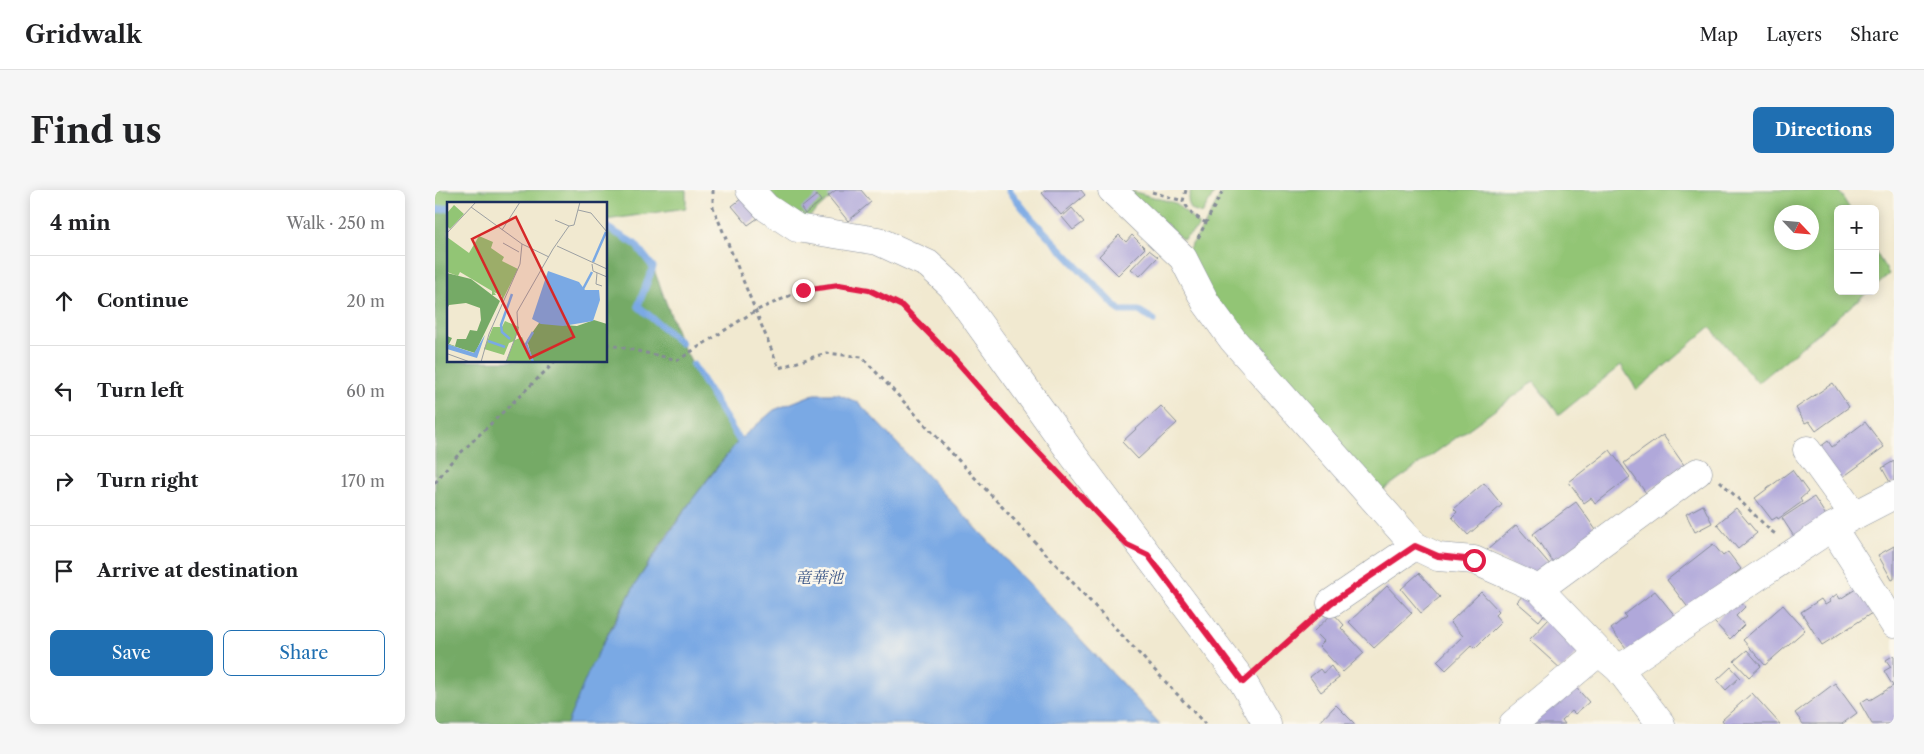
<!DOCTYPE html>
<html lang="en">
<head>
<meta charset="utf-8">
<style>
	:root { --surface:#fff; --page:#f6f6f6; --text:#202124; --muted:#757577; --line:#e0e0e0; --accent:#1f6fb2 }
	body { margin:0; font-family:"Libre Caslon Text","Noto Serif JP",serif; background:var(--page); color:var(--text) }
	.controls { position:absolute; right:15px; top:15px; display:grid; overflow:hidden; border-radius:8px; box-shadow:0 2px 12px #0003 }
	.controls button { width:45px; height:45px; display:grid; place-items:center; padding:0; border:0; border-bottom:1px solid var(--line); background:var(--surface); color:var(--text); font:25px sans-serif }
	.compass { position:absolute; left:1339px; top:15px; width:45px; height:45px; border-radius:50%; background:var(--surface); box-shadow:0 2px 12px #0003; rotate:116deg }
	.stop { position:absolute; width:15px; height:15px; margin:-11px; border:4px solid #e11d48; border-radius:50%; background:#fff }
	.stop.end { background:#e11d48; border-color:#fff; box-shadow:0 1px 5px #0008 }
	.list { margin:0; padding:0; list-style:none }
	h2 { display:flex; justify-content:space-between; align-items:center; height:65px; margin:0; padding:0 20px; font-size:21px }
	h2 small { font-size:16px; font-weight:400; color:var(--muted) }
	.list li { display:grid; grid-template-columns:32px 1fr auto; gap:15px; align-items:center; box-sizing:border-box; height:90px; padding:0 20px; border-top:1px solid var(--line) }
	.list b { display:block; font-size:19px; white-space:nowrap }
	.list em { font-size:16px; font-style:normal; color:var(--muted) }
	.actions { display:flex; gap:10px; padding:15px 20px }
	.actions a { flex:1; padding:11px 0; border:1px solid var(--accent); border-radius:8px; text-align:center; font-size:18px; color:var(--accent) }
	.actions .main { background:var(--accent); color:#fff }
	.icon { flex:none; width:28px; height:28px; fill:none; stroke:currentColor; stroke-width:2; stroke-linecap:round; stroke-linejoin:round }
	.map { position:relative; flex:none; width:1459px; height:534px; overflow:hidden; border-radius:8px }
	header { display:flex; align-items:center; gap:30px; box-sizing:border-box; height:70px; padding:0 25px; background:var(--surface); border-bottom:1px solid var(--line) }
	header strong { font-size:24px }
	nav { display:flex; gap:28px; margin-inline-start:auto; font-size:18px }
	.intro { display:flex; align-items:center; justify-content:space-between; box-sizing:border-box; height:120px; padding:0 30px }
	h1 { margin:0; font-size:35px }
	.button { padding:12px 22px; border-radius:8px; background:var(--accent); color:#fff; font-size:18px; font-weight:700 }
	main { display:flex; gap:30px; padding:0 30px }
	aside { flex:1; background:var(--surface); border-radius:8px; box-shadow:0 2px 12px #0003 }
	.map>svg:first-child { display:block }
	.green { fill:#92c575; stroke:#567a6a; fill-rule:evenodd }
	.forest { fill:#75aa66; stroke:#486c62 }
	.water { fill:#7aa9e4; stroke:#4a6ca1 }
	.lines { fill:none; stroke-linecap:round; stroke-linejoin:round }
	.stream { stroke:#7aa9e4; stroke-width:7 }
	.building { fill:#b0a8da }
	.minor-casing { stroke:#868c97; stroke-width:29 }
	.path { stroke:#868c97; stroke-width:3; stroke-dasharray:4 4; stroke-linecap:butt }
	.minor { stroke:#fff; stroke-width:28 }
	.route { stroke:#e11d48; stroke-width:6 }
	.labels { text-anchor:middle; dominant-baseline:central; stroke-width:5; stroke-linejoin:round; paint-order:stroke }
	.water-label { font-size:16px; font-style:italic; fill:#385486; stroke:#fbf7ec }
	.inset-river { fill:none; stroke:#7aa9e4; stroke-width:2.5 }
	.inset-road { fill:none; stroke:#9b9fa2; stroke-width:1 }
	.view { fill:#d62828; fill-opacity:0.15; stroke:#d62828; stroke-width:2.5 }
	.inset-edge { fill:none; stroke:#1b2f5e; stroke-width:2.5 }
</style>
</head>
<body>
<header>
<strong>Gridwalk</strong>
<nav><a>Map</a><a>Layers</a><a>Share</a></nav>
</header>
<div class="intro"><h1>Find us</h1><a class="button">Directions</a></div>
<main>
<aside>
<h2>4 min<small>Walk · 250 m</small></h2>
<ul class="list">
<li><svg class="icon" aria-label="ahead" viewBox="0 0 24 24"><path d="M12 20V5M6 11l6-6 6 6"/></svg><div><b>Continue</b></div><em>20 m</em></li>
<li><svg class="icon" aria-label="left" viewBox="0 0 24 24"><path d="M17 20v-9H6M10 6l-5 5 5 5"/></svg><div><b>Turn left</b></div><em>60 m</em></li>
<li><svg class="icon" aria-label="right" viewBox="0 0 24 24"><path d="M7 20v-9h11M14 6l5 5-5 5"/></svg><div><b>Turn right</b></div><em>170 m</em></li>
<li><svg class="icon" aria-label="arrive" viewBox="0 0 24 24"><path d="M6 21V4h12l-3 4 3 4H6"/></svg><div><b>Arrive at destination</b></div></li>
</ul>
<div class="actions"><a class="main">Save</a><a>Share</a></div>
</aside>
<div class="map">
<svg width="1459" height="534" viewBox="0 0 1459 534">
	<rect width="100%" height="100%" fill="#fbf7ec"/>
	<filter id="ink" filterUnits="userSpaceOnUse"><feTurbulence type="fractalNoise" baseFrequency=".02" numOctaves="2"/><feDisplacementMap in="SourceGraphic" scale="10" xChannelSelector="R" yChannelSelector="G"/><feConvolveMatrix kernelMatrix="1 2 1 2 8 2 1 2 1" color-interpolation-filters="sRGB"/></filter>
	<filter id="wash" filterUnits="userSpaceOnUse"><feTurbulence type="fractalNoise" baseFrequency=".0096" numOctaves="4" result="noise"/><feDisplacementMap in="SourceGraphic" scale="20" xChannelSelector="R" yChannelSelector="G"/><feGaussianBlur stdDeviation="1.12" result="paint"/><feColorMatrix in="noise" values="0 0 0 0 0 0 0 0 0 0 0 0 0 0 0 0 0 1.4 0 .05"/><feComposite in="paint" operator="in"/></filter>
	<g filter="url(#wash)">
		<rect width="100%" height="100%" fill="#f1e9d0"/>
		<!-- green -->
		<g class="green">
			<polygon points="0,0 251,0 251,18 171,30 171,14 14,14 14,18 0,20"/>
			<polygon points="315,0 404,0 362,38"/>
			<polygon points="756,0 781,0 767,24 756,20 753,11"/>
			<path d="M 788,0 L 1403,0 L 1415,19 L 1403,19 L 1403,101 L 1434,101 L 1323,193 L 1275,137 L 1202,200 L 1186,175 L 1124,225 L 1099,192 L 937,308 L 748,68 L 771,33 ZM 1346,22 L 1376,22 L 1376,52 L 1346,52 Z"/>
			<polygon points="693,2 700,2 740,13 763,34 763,38 748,50"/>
			<polygon points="1440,61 1454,84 1440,96"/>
		</g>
		<!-- forest -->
		<path class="forest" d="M 14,18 L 14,171 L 171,171 L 171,37 L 200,54 L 218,77 L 246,153 L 264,187 L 304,250 C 247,318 193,397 156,478 C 147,496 140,515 132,534 L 0,534 L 0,20 Z"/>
		<!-- water -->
		<polygon class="water" points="379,204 403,204 424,213 725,534 132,534 156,476 203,390 257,310 304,250 339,220"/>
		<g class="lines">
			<!-- stream -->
			<g class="stream">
				<polyline points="574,0 595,27 685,121 704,121 719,130"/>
				<polyline points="0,20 14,18"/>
				<polyline points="171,37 200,54 218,77 203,116 246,153"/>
				<polyline points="258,175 304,250"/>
			</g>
		</g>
		<g id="blocks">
			<!-- building -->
			<g class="building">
				<polygon points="401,0 426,0 436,12 413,31 393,6"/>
				<polygon points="611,0 646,0 650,5 626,25 607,3"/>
				<polygon points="382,5 386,11 370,24 366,18"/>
				<polygon points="307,8 323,28 313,35 297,16"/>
				<polygon points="637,18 649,32 638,40 627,27"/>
				<polygon points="684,45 691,52 697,45 710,58 683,85 664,66"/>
				<polygon points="714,60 723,67 705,86 696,79"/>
				<polygon points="1398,193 1414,217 1381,241 1374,231 1370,233 1361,218"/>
				<polygon points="726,216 742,233 703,269 687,252"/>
				<polygon points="1430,232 1449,257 1404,290 1381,260 1393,251 1397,257"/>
				<polygon points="1228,245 1249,275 1211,303 1189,273"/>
				<polygon points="1175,260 1195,287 1160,314 1156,308 1149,313 1134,292"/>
				<polygon points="1459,271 1459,292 1456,294 1447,278"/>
				<polygon points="1357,280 1373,302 1365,309 1367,312 1343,329 1342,327 1337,330 1320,308"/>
				<polygon points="1049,293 1067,315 1033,345 1017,327 1022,322 1019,319"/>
				<polygon points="1379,307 1392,327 1360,348 1347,328"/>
				<polygon points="1141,312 1161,340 1118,372 1098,344"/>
				<polygon points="1268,315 1277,333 1260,342 1251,324"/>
				<polygon points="1301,318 1322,343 1303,359 1282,334"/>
				<polygon points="1081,335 1117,377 1102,389 1051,361"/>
				<polygon points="1278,354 1288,366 1293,362 1306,379 1255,420 1232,390"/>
				<polygon points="1459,356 1459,389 1457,390 1443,365"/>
				<polygon points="984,383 1005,407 986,423 966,399"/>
				<polygon points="952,396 977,423 939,458 914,432"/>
				<polygon points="1424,397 1440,421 1387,455 1366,422 1386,409 1390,415 1395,412 1394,410 1402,404 1405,409"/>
				<polygon points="1220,401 1241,427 1195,463 1176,439 1191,427 1189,425"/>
				<polygon points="1046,402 1064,421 1060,425 1066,432 1040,458 1037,455 1011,480 1002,471 1028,446 1015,432"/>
				<polygon points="1089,404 1111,422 1104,431 1082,412"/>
				<polygon points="1303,409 1310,417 1301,426 1309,435 1295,449 1279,432"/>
				<polygon points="1348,415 1370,440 1330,475 1308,450"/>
				<polygon points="898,423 909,435 906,438 929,463 908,482 884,456 889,451 879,441"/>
				<polygon points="1115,428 1147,458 1127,480 1094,450"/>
				<polygon points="1312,460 1326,476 1314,487 1299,471"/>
				<polygon points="1459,465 1459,534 1437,534 1425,513 1433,508 1435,510 1458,496 1449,481 1456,477 1451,470"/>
				<polygon points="896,476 904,488 886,502 875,487 885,479 888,483"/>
				<polygon points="1296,477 1305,487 1291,500 1282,490"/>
				<polygon points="1400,493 1422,523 1407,534 1368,534 1360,523"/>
				<polygon points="1138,494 1154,512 1140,524 1137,521 1127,530 1130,534 1092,534"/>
				<polygon points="1317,503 1345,534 1290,534 1287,530"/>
				<polygon points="901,515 920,534 883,534"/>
			</g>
		</g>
	</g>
	<g filter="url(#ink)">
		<use href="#blocks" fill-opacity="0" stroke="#868c97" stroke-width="1"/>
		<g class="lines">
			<defs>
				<g id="minor">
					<polyline points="315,0 332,18 362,38 443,51 493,74 517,96 638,265 808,492 832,534"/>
					<polyline points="677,0 748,68 771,113 798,150 980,356 1003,367 1039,370 1104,399 1164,462 1184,479 1397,337 1459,305"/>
					<polyline points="1372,260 1419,325"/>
					<polyline points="1397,337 1459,434"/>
					<polyline points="1104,399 1263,282"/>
					<polyline points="896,413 980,356"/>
					<polyline points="1184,479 1226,534"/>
					<polyline points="1078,534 1164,462"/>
				</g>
			</defs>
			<!-- minor casing -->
			<use href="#minor" class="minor-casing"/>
			<!-- path -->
			<g class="path">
				<polyline points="278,0 278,17 344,178 391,163 427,167 770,534"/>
				<polyline points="751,0 748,11 757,24 771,33"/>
				<polyline points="717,2 748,11"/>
				<polyline points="763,48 788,0"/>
				<polyline points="171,154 243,170 320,121 368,100 404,95 434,100 467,116 518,168 596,254"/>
				<polyline points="1285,291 1336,341 1342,345"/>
				<polyline points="0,293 16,272 121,171"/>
				<polyline points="827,475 878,429"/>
			</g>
			<!-- minor -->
			<use href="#minor" class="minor"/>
		</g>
	</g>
	<g class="lines" filter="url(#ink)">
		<!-- route -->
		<polyline class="route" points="368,100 404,95 434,100 467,116 518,168 576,233 692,355 713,365 808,492 896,413 980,356 1003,366 1039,370"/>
	</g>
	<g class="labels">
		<!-- water labels -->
		<g class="water-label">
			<text x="384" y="387">竜華池</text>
		</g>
	</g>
	<!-- overview -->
	<g transform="translate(12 12)">
		<rect width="160" height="160" fill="#f1e9d0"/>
		<path d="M 7,3 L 17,12 L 3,27 L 0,24 L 0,11 ZM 32,34 L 46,40 L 44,46 L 57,55 L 55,59 L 71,67 L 55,99 L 55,94 L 47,90 L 49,93 L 45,93 L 45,89 L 13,70 L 11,74 L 0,70 L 0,35 L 22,51 ZM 58,119 L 72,125 L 68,138 L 75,135 L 86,160 L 59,160 L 67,139 L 62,141 L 57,153 L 37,147 L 46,125 L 55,125 Z" fill="#92c575"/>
		<path d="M 0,71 L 24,77 L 53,99 L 28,151 L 0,142 L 0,134 L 5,136 L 2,142 L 8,144 L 10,137 L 19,137 L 23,128 L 30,129 L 34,118 L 33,106 L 19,101 L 2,103 L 0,107 ZM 147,118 L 160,122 L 160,160 L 86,160 L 80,138 L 92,121 L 130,124 Z" fill="#75aa66"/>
		<path d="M 101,69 L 132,80 L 138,88 L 152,88 L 153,98 L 146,119 L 116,124 L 94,122 L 85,117 ZM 38,133 L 30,156 L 0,147 L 0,142 L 27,151 Z" fill="#7aa9e4"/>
		<path class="inset-river" d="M 146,60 L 159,30M 136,87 L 145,70M 86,130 L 79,142 L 86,160M 63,137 L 55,130 L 54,123 L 65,92M 41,139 L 58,145"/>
		<path class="inset-road" d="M 24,5 L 75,42 L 102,55M 131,8 L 144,11 L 160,30M 108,18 L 122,24M 55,28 L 73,0M 0,31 L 29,0M 56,41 L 72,50M 110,44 L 160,67M 145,62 L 146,69 L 160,75M 150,71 L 149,82 L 155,84M 1,152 L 23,160M 34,160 L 42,132 L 73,62 L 75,42M 59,160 L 71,128 L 70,110 L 106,47 L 122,24 L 127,23 L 133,0"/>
		<path class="view" d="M 69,15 L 127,135 L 83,156 L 25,37 Z"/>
		<rect width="160" height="160" class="inset-edge"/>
	</g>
</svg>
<div class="controls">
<button>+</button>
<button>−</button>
</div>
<svg class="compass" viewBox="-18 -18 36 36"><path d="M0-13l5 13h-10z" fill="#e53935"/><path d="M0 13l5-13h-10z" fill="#757577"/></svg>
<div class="stop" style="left:1039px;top:370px"></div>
<div class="stop end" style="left:368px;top:100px"></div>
</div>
</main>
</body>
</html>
